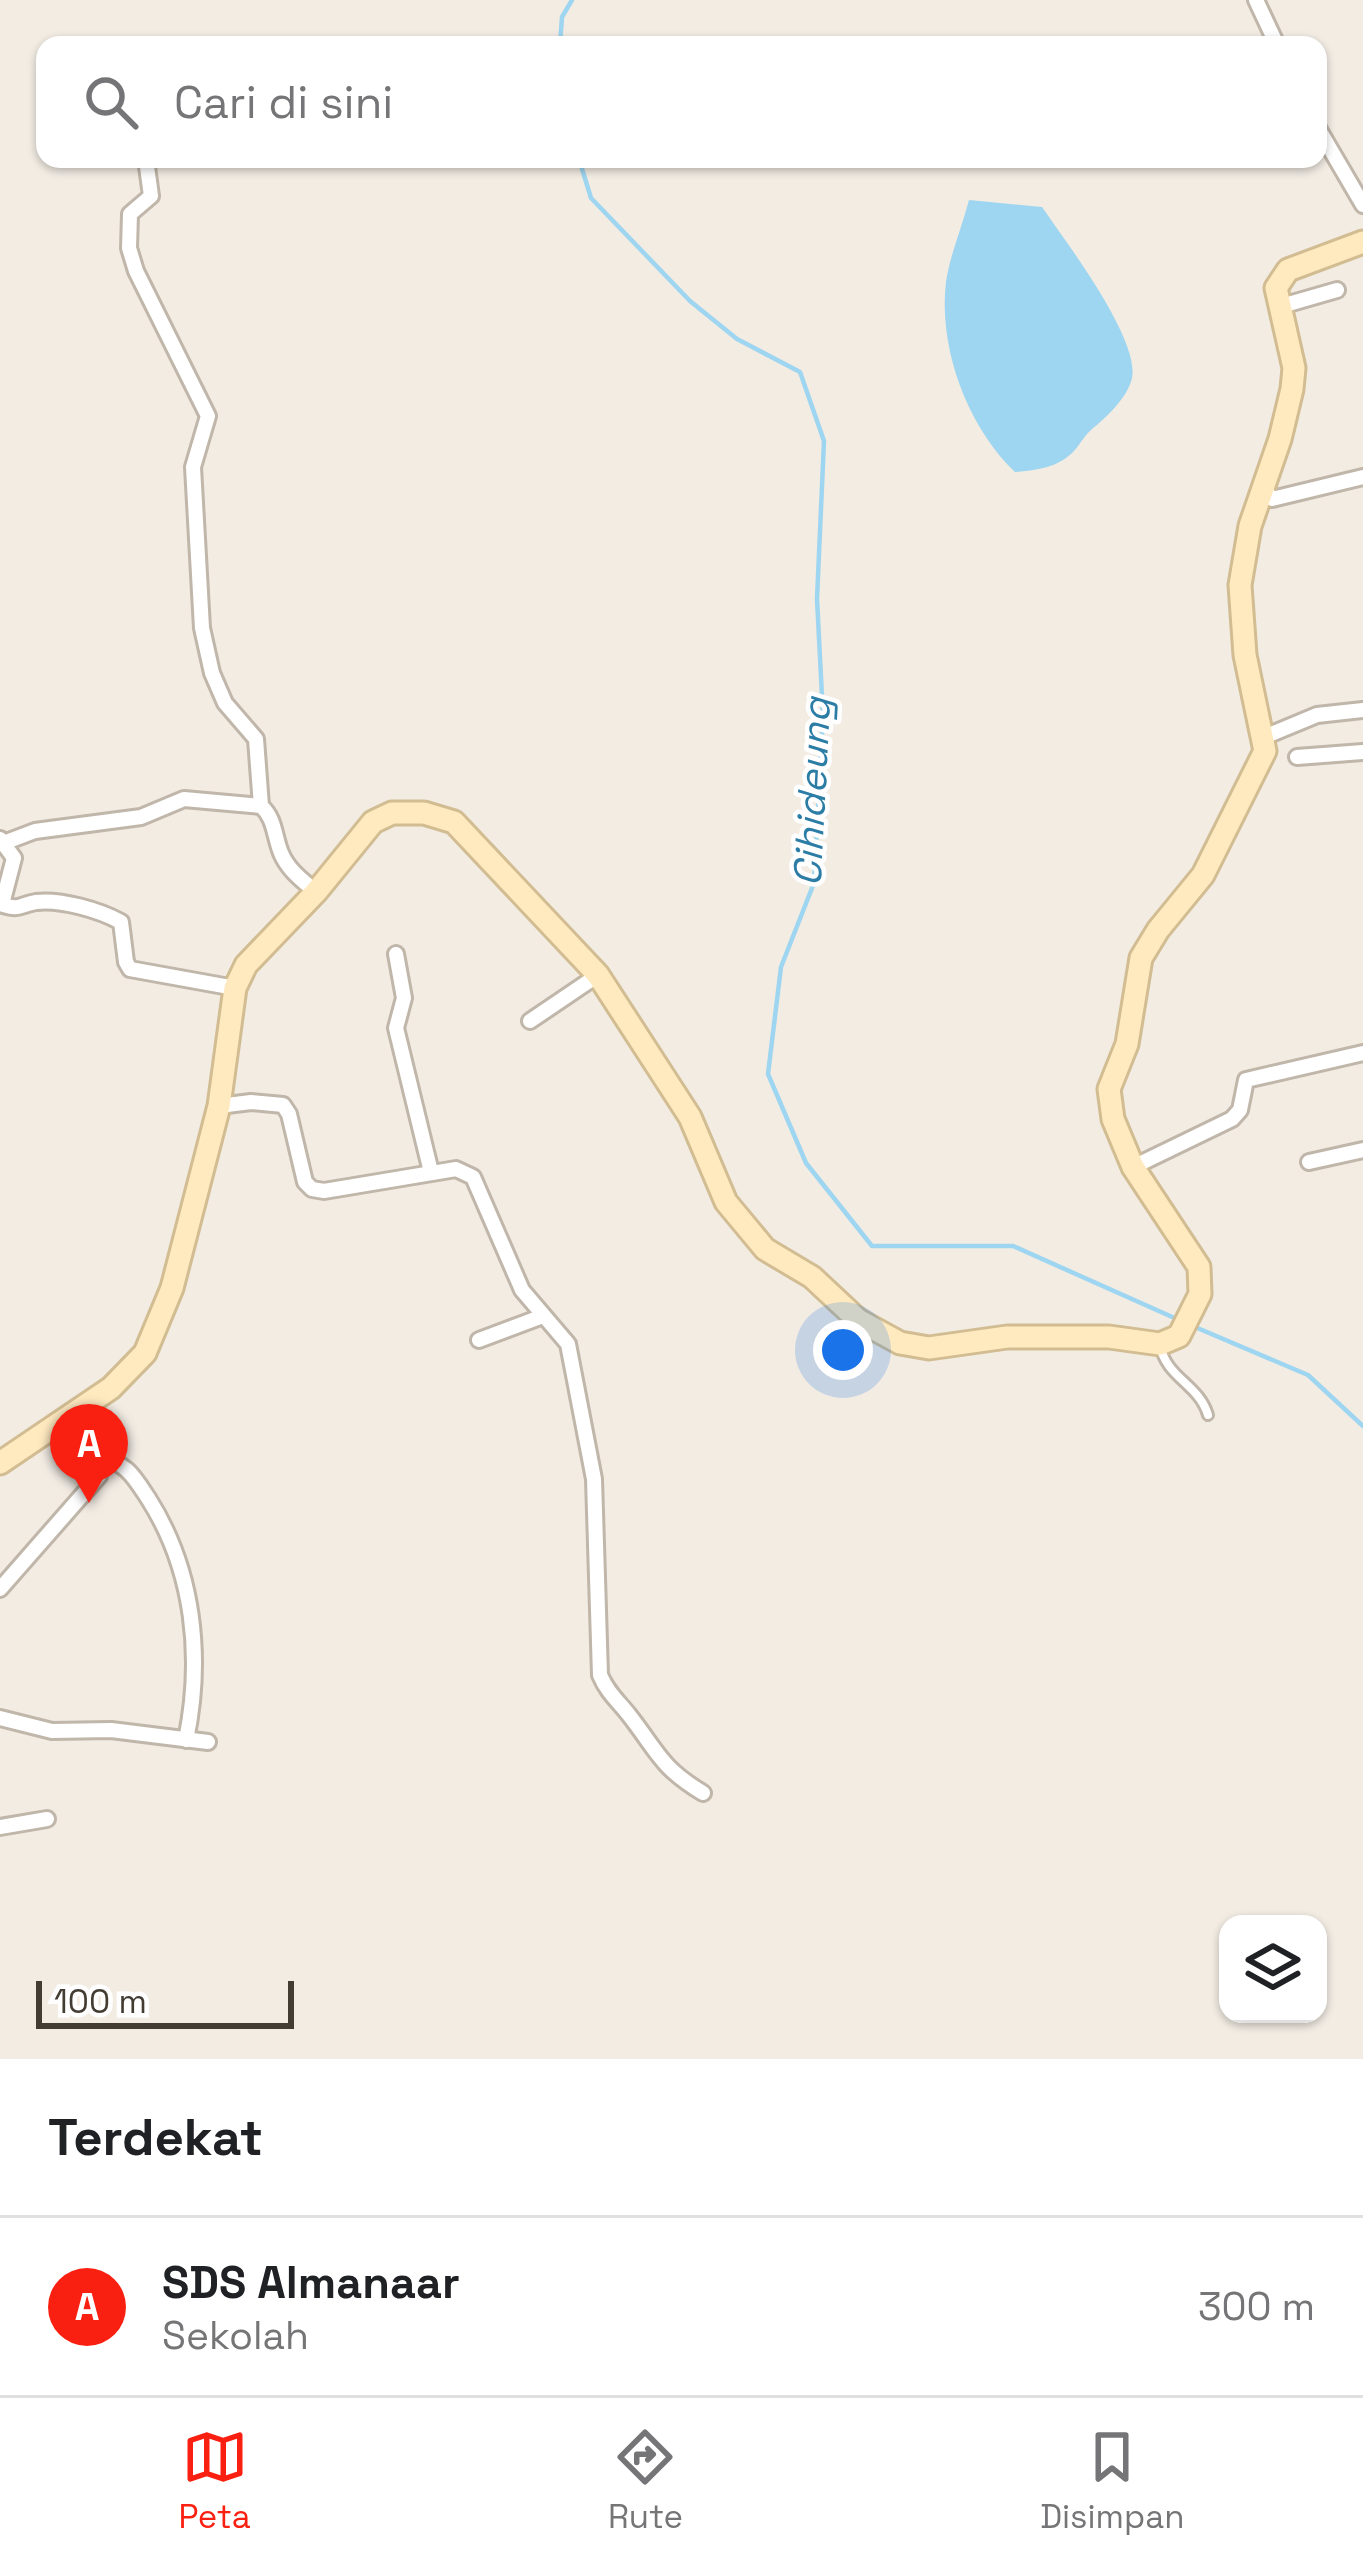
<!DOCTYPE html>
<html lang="id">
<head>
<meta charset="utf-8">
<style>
	:root { --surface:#fff; --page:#f6f6f6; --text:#202124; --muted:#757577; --line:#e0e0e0; --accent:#fa2011 }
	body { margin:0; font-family:"Space Grotesk",sans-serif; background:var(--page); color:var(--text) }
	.controls { position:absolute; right:36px; bottom:36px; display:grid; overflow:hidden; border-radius:24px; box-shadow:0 3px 9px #0004 }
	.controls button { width:108px; height:108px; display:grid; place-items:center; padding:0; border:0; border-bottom:3px solid var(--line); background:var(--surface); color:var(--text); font:60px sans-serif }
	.scale { position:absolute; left:36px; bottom:30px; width:258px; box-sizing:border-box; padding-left:12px; border:6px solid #433c33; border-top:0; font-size:33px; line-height:42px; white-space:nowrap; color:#433c33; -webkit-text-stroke:9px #fff; paint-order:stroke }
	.you { position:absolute; left:843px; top:1350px; width:42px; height:42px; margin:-30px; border:9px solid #fff; border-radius:50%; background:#1a73e8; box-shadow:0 0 0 18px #1a73e833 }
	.badge { display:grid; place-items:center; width:78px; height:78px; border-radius:50%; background:var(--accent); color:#fff; font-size:39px; font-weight:700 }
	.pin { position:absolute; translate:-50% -99px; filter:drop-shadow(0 3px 6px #0008) }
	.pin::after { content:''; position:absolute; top:63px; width:42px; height:36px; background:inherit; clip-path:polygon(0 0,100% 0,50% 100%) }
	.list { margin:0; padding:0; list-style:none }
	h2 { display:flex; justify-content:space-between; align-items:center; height:156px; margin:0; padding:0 48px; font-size:51px }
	h2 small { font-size:39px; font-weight:400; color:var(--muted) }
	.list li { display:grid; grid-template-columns:78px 1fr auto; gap:36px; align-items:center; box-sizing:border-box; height:180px; padding:0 48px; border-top:3px solid var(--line) }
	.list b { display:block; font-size:45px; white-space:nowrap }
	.list p { margin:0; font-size:39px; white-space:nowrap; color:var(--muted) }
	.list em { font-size:39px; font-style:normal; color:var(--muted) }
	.icon { flex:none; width:66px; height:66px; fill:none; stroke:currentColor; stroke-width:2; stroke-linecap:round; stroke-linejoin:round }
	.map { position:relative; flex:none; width:1363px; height:2059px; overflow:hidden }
	.search { position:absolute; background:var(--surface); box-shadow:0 3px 9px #0004; left:36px; right:36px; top:36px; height:132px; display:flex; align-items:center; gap:30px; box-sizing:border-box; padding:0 42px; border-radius:24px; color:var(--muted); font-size:45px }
	.sheet { height:336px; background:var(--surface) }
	nav { display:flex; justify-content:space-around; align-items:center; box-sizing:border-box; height:168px; border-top:3px solid var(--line); background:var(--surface); font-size:33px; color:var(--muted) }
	nav a { display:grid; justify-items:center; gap:6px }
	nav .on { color:var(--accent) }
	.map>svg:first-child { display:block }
	.water { fill:#9ed5f0 }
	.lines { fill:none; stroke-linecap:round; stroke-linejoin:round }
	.stream { stroke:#9ed5f0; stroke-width:4.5 }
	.service-casing { stroke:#c0b6a9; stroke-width:14 }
	.minor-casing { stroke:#c0b6a9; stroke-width:20 }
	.secondary-casing { stroke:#d2bc92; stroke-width:27 }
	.service { stroke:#fff; stroke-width:8 }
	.minor { stroke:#fff; stroke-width:14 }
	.secondary { stroke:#ffeac0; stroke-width:21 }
	.labels { text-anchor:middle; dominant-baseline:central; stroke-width:9; stroke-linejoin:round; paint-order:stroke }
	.water-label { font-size:39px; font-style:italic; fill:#2c7da6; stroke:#fff }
</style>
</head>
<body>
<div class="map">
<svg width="1363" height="2059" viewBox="0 0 1363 2059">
	<rect width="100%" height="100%" fill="#f2ece3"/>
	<!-- water -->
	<path class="water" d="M 969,200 L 1042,207 C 1066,242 1140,339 1132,378 C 1128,397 1106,418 1092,429 C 1084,436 1081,443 1074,451 C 1058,468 1037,470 1015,472 C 968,427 938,349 946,282 C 950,255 962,227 969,200 Z"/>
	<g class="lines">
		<!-- stream -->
		<g class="stream">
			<polyline points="560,45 562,17 572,0"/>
			<polyline points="579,159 591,198 690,301 737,339 800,372 824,441 817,599 823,716 814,883 781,967 768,1074 806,1163 872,1246 1013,1246 1179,1320"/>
			<polyline points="1195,1327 1308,1375 1363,1426"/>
		</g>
		<defs>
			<path id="service" d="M 1160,1345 C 1166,1378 1199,1384 1208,1415"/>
			<g id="minor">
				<polyline points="1256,0 1277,45"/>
				<polyline points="1318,128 1363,205"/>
				<polyline points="146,159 151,196 130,214 129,248 136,271 208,416 193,467 202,628 212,673 225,703 256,739 261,806"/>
				<polyline points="1278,307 1337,290"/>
				<polyline points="1261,485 1272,499 1363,477"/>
				<polyline points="1264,737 1317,715 1363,710"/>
				<polyline points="1297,757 1363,752"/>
				<polyline points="0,839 14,858 2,904"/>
				<path d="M 6,842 L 35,831 L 141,817 L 184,799 L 261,806 C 275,818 274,836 281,853 C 288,870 302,880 316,892"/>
				<path d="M 0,904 C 21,911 18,905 36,902 C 61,899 99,910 121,922 L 126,962 L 130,969 L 235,988"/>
				<polyline points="396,954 404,998 396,1028 431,1172"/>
				<polyline points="530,1021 598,975"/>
				<path d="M 219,1106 L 251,1102 L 283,1105 L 289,1114 L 305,1182 L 312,1189 L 324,1191 L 456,1169 L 473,1177 L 522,1290 L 568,1344 L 594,1479 L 600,1675 C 607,1692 618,1701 629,1715 C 658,1752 660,1767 703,1793"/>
				<polyline points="1309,1162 1363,1150"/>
				<polyline points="1133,1167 1232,1119 1240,1110 1246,1080 1363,1053"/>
				<polyline points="479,1340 543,1316"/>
				<path d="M 101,1458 C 127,1463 134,1477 148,1498 C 194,1570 203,1657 186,1740"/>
				<polyline points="0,1589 99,1476 101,1458 63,1418"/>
				<polyline points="0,1718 52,1731 111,1730 208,1742"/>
				<polyline points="0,1827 47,1819"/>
			</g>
			<polyline id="secondary" points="0,1463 111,1388 145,1353 172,1288 219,1106 235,988 246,965 316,892 373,822 392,813 424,813 454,822 598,975 690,1117 726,1202 765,1249 812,1277 858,1320 900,1343 929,1348 1007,1337 1109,1337 1160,1344 1179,1336 1200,1294 1199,1267 1133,1167 1113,1119 1109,1089 1127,1044 1141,958 1158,930 1203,875 1265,751 1245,655 1240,585 1250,526 1280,439 1292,389 1294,368 1276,288 1288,270 1363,242"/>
		</defs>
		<!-- service casing -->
		<use href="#service" class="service-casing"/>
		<!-- minor casing -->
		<use href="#minor" class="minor-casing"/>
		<!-- secondary casing -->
		<use href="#secondary" class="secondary-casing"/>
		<!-- service -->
		<use href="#service" class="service"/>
		<!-- minor -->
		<use href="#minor" class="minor"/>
		<!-- secondary -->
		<use href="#secondary" class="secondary"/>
	</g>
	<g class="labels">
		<!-- water labels -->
		<g class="water-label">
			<text transform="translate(812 792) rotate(-87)">Cihideung</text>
		</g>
	</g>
</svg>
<div class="controls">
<button><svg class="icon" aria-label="layers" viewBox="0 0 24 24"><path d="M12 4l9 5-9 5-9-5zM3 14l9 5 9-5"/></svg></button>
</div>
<div class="scale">100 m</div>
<div class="you"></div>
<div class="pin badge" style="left:89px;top:1503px">A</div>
<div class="search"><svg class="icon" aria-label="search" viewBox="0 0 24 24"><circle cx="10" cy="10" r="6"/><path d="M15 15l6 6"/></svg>Cari di sini</div>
</div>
<section class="sheet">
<h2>Terdekat<small></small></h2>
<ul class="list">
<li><span class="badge">A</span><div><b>SDS Almanaar</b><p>Sekolah</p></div><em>300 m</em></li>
</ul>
</section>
<nav>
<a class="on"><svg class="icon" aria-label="map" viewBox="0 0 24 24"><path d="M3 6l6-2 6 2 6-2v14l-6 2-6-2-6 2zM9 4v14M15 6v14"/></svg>Peta</a>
<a><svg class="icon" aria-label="directions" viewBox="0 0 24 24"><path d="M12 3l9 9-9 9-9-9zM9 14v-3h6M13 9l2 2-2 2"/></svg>Rute</a>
<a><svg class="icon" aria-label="saved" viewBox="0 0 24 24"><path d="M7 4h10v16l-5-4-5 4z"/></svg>Disimpan</a>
</nav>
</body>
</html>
